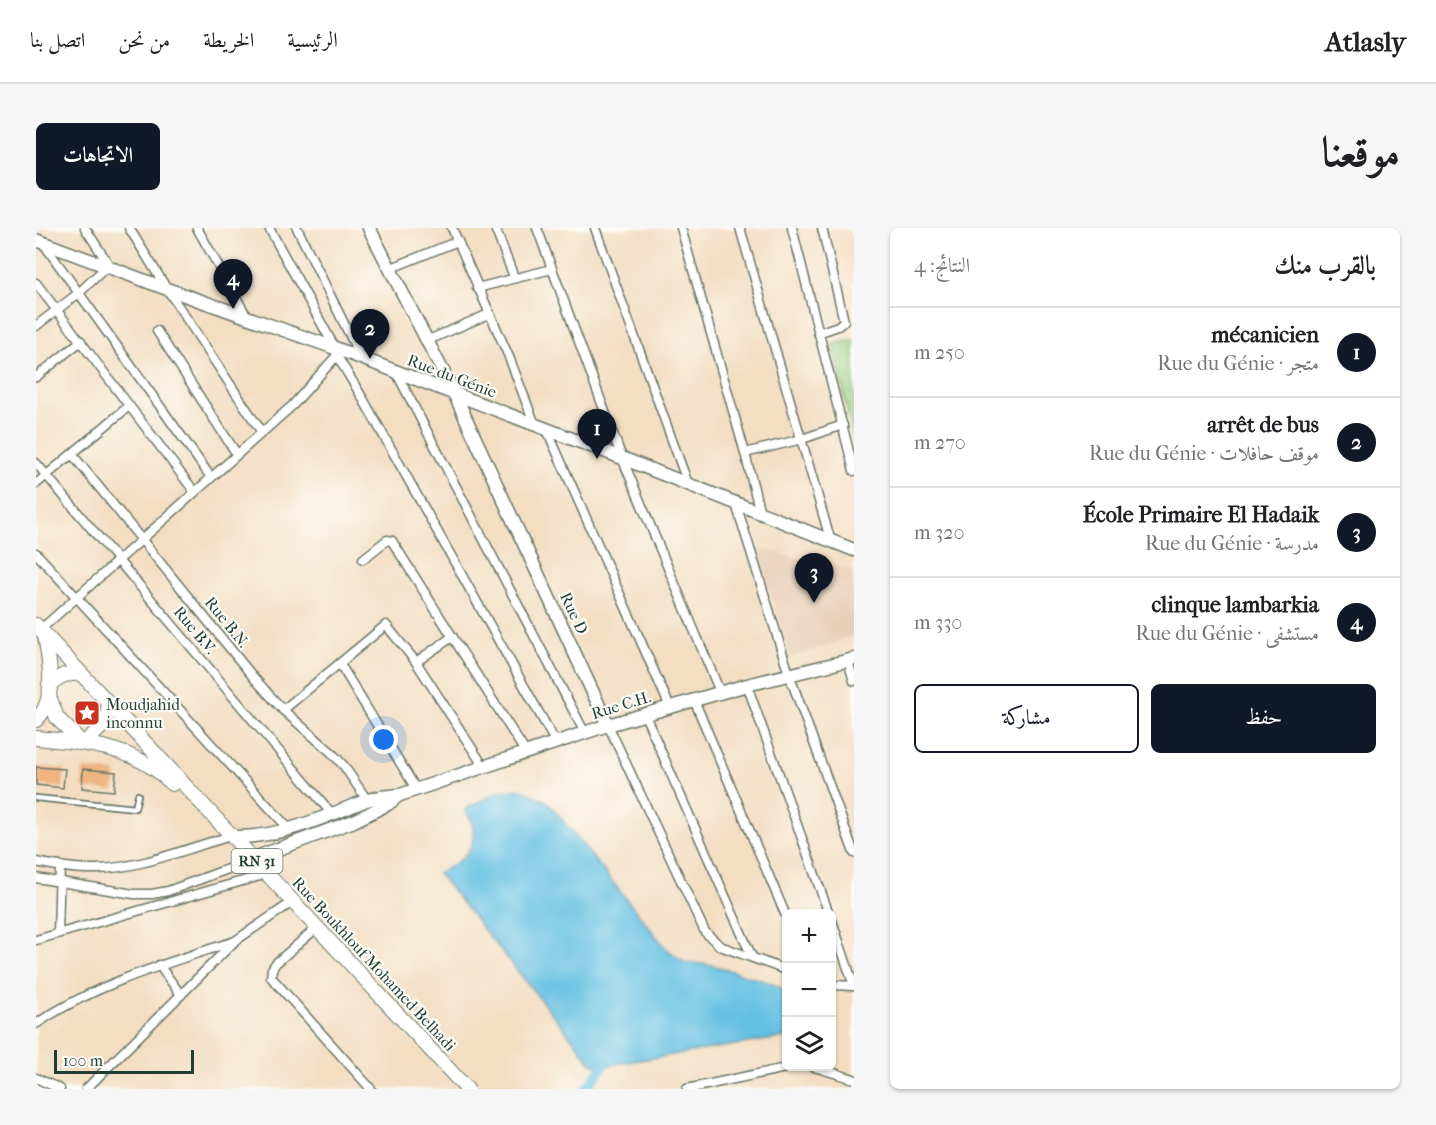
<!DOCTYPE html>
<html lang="ar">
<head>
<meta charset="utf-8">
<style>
	:root { --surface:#fff; --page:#f6f6f6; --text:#202124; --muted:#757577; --line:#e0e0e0; --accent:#111827 }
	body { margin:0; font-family:"IM FELL French Canon",Amiri,serif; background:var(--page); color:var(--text); direction:rtl }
	.controls { position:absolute; right:18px; bottom:18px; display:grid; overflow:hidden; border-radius:9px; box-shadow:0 2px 4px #0004 }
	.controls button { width:54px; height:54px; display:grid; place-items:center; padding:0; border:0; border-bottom:2px solid var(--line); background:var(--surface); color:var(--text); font:30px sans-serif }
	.scale { position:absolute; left:18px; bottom:15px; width:140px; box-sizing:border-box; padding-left:6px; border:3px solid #1f3d34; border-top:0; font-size:16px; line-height:21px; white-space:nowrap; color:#1f3d34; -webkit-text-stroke:4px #fdfcf7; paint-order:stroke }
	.you { position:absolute; left:348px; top:512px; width:21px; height:21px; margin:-15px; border:4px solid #fff; border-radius:50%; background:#1a73e8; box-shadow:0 0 0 9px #1a73e833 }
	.badge { display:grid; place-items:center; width:39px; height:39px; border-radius:50%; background:var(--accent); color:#fff; font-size:20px; font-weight:700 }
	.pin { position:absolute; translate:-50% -50px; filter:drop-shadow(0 2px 3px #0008) }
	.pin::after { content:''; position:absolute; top:32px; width:21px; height:18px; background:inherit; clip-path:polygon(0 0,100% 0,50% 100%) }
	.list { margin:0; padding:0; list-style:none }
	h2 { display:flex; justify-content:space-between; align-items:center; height:78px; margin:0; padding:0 24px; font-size:26px }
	h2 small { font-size:20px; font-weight:400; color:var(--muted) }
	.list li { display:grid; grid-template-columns:39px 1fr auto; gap:18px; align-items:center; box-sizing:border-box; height:90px; padding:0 24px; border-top:2px solid var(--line) }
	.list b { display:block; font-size:22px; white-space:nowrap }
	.list p { margin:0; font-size:20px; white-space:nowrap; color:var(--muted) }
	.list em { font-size:20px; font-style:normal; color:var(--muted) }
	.actions { display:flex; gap:12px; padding:18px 24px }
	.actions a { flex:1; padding:14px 0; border:2px solid var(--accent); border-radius:9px; text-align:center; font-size:21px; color:var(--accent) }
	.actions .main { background:var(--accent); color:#fff }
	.icon { flex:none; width:33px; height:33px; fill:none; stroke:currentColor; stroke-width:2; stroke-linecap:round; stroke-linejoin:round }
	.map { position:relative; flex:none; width:818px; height:861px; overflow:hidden; direction:ltr; border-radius:9px }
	header { display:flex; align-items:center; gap:36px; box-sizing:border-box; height:84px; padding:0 30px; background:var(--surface); border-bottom:2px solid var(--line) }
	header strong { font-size:28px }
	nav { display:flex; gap:33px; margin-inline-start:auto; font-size:21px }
	.intro { display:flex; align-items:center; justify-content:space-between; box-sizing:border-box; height:144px; padding:0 36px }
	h1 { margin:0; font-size:42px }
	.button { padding:15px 27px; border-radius:9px; background:var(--accent); color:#fff; font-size:21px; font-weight:700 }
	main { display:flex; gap:36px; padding:0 36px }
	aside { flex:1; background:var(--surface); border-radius:9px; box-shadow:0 2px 4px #0004 }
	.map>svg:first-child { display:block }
	.built { fill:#e8cfb7 }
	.green { fill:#97cd7e; stroke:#5b8559; stroke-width:1.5 }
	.water { fill:#64c0e2; stroke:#427e8b; stroke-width:1.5 }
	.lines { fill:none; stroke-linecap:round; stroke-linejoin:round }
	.canal { stroke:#64c0e2; stroke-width:10 }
	.building { fill:#efb480 }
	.lane-casing { stroke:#697566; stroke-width:8 }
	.street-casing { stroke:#697566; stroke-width:11 }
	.secondary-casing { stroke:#697566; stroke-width:15 }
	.primary-casing { stroke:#697566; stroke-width:16 }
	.lane { stroke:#fff; stroke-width:4.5 }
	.street { stroke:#fff; stroke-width:8 }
	.secondary { stroke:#fff; stroke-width:12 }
	.primary { stroke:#fff; stroke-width:14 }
	.labels { text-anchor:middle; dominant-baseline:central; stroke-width:4.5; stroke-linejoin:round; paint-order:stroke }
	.shield { fill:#fdfcf7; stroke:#62766e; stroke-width:1.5 }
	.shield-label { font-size:15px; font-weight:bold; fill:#1f3d34 }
	.street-label { font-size:16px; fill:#1f3d34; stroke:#fdfcf7 }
	.poi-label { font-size:16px; fill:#1f3d34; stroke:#fdfcf7; text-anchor:start }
</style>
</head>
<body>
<header>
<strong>Atlasly</strong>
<nav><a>الرئيسية</a><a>الخريطة</a><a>من نحن</a><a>اتصل بنا</a></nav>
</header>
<div class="intro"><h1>موقعنا</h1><a class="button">الاتجاهات</a></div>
<main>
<aside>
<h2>بالقرب منك<small>النتائج: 4</small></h2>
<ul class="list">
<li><span class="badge">1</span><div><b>mécanicien</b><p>متجر · Rue du Génie</p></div><em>250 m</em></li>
<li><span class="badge">2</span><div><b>arrêt de bus</b><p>موقف حافلات · Rue du Génie</p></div><em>270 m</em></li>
<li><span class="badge">3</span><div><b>École Primaire El Hadaik</b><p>مدرسة · Rue du Génie</p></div><em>320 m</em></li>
<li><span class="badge">4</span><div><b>clinque lambarkia</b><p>مستشفى · Rue du Génie</p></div><em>330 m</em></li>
</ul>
<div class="actions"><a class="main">حفظ</a><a>مشاركة</a></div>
</aside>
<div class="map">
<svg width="818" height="861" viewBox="0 0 818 861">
	<rect width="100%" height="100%" fill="#fdfcf7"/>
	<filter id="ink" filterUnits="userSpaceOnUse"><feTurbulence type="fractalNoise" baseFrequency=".0167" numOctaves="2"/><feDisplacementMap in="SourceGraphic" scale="12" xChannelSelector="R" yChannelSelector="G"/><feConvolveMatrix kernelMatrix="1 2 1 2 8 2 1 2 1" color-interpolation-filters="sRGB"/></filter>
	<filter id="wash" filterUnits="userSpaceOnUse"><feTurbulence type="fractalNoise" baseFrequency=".008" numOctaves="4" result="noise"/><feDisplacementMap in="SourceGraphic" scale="24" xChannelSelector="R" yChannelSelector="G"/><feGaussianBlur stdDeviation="1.35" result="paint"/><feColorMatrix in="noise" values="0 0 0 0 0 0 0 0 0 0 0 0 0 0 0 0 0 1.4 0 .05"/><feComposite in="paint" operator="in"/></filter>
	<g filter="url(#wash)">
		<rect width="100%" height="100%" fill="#f3dec2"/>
		<!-- built -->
		<polygon class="built" points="721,320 818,343 818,407 755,430"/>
		<!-- green -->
		<polygon class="green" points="818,112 818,214 797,116"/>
		<!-- water -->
		<path class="water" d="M 485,561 L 512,574 L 629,719 L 648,734 L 676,737 L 735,755 L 750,763 L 750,809 L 567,838 L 556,835 L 402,645 C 431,632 449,612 429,581 L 462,564 Z"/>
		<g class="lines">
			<!-- canal -->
			<polyline class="canal" points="550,861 567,838"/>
		</g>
		<g id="blocks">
			<!-- building -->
			<g class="building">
				<polygon points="0,539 29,541 27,560 0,557"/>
				<polygon points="47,541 80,544 78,563 46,560"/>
			</g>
		</g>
	</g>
	<g filter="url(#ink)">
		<use href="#blocks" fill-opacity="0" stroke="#697566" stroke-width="1.5"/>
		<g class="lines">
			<defs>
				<polyline id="lane" points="0,570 99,580 102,567"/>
				<g id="street">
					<polyline points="49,0 75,40"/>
					<polyline points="93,0 131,61 225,203"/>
					<polyline points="161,0 211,89"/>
					<polyline points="233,0 299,120"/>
					<polyline points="261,0 325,130"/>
					<polyline points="416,0 473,129 499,197"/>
					<polyline points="459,0 478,49"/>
					<polyline points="501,0 586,230 684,464"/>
					<polyline points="559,0 652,256"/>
					<polyline points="645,0 709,225 724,285"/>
					<polyline points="704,0 795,314"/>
					<polyline points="756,0 818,243"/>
					<polyline points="7,15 174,248"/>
					<polyline points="353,41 422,13"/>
					<polyline points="0,55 158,263"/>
					<polyline points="441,60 516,41"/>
					<polyline points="0,98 44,64 70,39"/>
					<polyline points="121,103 200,225"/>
					<polyline points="782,105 802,98 808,93 786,0"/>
					<polyline points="390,113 453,86"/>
					<polyline points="301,128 326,169 520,515"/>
					<polyline points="360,144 549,505"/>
					<polyline points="0,149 45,113"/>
					<polyline points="511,202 634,479"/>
					<polyline points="709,225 766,211 807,197"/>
					<polyline points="36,226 218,450 247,482 295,524 308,538 331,572"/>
					<polyline points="0,235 296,586"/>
					<polyline points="0,256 93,178"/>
					<polyline points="700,276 753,446 818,625"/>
					<polyline points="0,325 253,601"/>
					<polyline points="327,331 351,312 356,313 490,525"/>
					<polyline points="4,402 257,177 303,125"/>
					<polyline points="812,433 818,453"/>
					<polyline points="380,434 416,409"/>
					<polyline points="304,436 380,561"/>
					<polyline points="711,457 793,686"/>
					<polyline points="658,472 750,688"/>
					<polyline points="247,482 350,397 380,434 448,539"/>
					<polyline points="609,487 716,729"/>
					<polyline points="572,497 669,704 684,718 750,742"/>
					<path d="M 0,634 C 20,638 41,642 61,641 C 104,640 147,622 188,610"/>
					<polyline points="0,650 98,666 116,666 132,663 211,634"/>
					<polyline points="796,693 818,758"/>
					<polyline points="276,704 240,735 236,741 235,749 335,861"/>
					<polyline points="22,705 24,638"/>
					<polyline points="0,712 224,648"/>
					<polyline points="123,737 145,767"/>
					<polyline points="796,757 818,758"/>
					<path d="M 0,796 C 59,756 129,736 196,714"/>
					<polyline points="775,838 818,851"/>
					<polyline points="0,850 24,861"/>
					<polyline points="50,861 199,713 252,677"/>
					<polyline points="651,861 759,838"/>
				</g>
				<g id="secondary">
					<polyline points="333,0 418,165 572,497"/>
					<polyline points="0,12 131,61 299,120 586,230 818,322"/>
					<path d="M 198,609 C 244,610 288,589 331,572 L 344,569 L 364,567 L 572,497 L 711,457 L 818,431"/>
					<polyline points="218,630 318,593 352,576 363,567"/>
				</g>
				<g id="primary">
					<polyline points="0,397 431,861"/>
					<polyline points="13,456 28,447 44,445"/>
					<polyline points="13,468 21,490 45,514"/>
					<path d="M 0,492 C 22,472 13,433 9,407"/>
					<path d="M 0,510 C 50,515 100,518 136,556"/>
					<polyline points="49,515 70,494 73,475"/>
				</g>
			</defs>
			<!-- lane casing -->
			<use href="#lane" class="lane-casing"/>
			<!-- street casing -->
			<use href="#street" class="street-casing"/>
			<!-- secondary casing -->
			<use href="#secondary" class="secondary-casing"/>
			<!-- primary casing -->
			<use href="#primary" class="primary-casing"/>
			<!-- lane -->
			<use href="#lane" class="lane"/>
			<!-- street -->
			<use href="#street" class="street"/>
			<!-- secondary -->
			<use href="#secondary" class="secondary"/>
			<!-- primary -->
			<use href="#primary" class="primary"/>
		</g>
	</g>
	<!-- icons -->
	<defs>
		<symbol id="sight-square" viewBox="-11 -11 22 22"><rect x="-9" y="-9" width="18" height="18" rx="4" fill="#c8321e" stroke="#fdfcf7"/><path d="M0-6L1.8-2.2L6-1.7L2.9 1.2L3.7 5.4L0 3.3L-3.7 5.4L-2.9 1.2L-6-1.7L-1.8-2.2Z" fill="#fff"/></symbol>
	</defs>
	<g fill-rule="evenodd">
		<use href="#sight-square" x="36" y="470" width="30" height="30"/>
	</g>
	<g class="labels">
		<!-- shield labels -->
		<rect class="shield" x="195.5" y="621" width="51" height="24" rx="4.5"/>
		<g class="shield-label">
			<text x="221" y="633">RN 31</text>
		</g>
		<!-- street labels -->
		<g class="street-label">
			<text transform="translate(416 148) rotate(21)">Rue du Génie</text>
			<text transform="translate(538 385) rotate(65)">Rue D</text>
			<text transform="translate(191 394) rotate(51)">Rue B.N.</text>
			<text transform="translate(159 402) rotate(50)">Rue B.V.</text>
			<text transform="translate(585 477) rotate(-17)">Rue C.H.</text>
			<text transform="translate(338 736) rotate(47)">Rue Boukhlouf Mohamed Belhadi</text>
		</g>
		<!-- poi labels -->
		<g class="poi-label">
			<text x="70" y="476">Moudjahid<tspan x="70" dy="18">inconnu</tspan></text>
		</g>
	</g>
</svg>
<div class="controls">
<button>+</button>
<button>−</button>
<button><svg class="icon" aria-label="layers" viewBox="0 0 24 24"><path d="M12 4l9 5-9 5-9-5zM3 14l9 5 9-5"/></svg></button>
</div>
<div class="scale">100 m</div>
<div class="you"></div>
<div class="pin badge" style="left:561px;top:231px">1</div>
<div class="pin badge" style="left:334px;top:131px">2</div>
<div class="pin badge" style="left:778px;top:375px">3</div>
<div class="pin badge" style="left:197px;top:81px">4</div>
</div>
</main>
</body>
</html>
